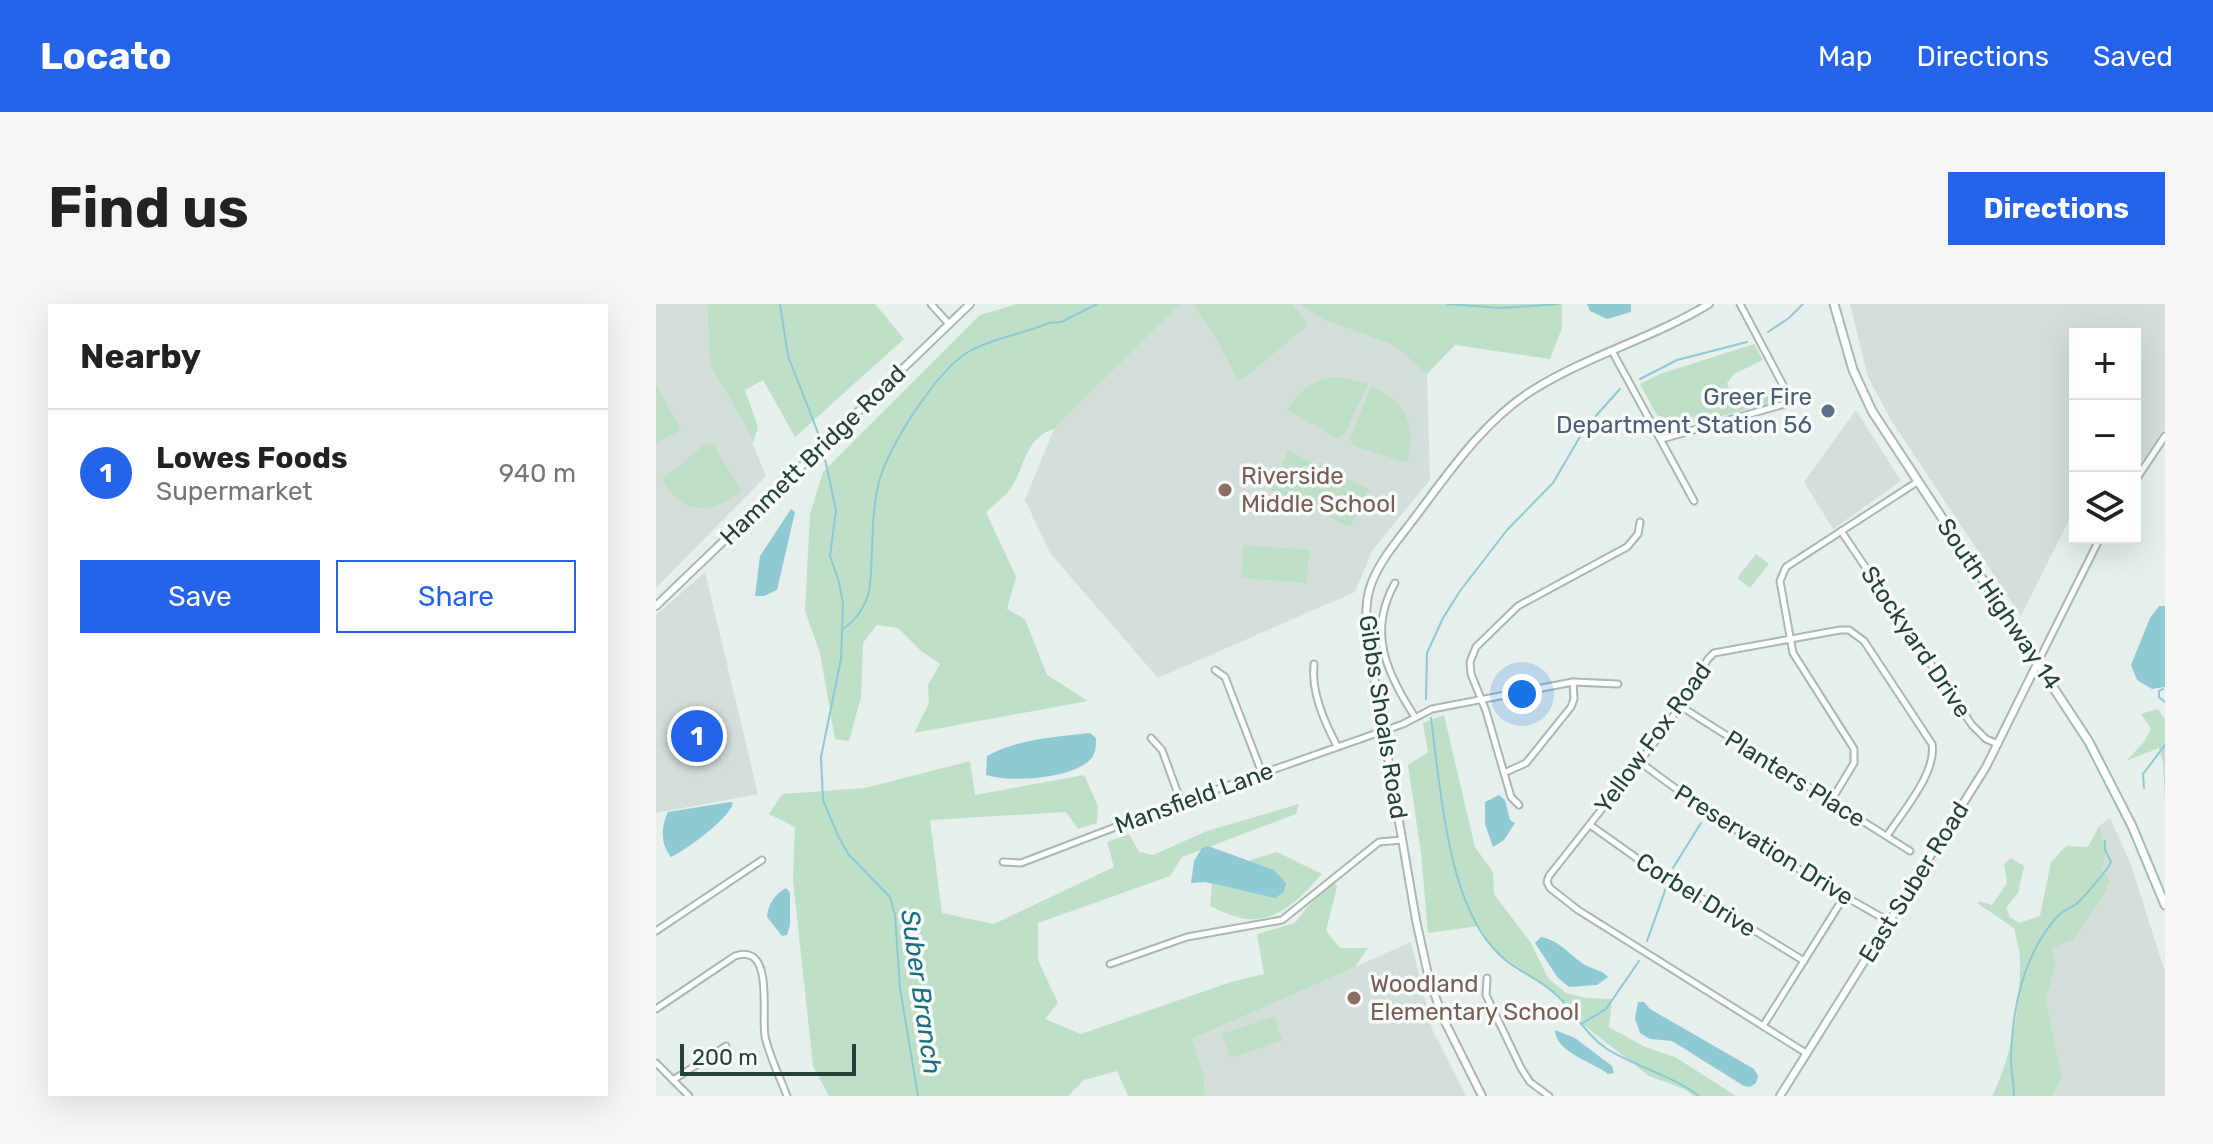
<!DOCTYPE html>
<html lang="en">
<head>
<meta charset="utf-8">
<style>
	:root { --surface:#fff; --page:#f6f6f6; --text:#222; --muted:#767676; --line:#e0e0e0; --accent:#2563eb }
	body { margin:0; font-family:Rubik,sans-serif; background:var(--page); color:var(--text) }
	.controls { position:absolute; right:24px; top:24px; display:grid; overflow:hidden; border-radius:0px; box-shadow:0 8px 32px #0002 }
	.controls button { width:72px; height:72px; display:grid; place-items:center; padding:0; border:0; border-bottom:2px solid var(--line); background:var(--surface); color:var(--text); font:40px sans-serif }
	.scale { position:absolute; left:24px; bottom:20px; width:176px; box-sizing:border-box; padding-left:8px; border:4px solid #24423a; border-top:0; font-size:22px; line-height:28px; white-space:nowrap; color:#24423a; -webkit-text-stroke:6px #f7fbf9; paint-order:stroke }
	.you { position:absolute; left:866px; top:390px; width:28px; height:28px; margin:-20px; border:6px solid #fff; border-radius:50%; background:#1a73e8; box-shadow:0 0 0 12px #1a73e833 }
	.badge { display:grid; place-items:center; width:52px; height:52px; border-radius:50%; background:var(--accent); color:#fff; font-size:26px; font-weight:700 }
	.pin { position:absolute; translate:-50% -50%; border:4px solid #fff; box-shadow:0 2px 8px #0006 }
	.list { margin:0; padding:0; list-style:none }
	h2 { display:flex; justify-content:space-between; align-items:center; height:104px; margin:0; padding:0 32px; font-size:34px }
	h2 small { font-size:26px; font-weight:400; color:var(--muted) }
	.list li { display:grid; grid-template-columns:52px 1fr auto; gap:24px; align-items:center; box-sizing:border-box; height:128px; padding:0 32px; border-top:2px solid var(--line) }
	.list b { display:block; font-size:30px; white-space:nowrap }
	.list p { margin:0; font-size:26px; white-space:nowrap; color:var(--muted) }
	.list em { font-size:26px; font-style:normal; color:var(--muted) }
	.actions { display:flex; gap:16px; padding:24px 32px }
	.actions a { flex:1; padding:18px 0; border:2px solid var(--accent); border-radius:0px; text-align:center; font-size:28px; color:var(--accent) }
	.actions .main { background:var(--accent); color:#fff }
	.icon { flex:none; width:44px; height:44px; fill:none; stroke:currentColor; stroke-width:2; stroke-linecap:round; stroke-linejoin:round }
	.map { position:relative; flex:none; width:1509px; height:792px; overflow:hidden; border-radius:0px }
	header { display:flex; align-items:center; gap:48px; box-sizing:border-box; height:112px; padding:0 40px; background:var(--accent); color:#fff }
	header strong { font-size:38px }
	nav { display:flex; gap:44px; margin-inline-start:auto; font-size:28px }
	.intro { display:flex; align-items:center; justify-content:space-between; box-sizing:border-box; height:192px; padding:0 48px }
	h1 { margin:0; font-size:56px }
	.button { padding:20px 36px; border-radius:0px; background:var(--accent); color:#fff; font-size:28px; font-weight:700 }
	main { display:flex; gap:48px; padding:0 48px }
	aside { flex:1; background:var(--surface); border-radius:0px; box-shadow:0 8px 32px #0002 }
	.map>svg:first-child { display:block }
	.built { fill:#d4dfda }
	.green { fill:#bfe0c8 }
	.water { fill:#8ec9d4 }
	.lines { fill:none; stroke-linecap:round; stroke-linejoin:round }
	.stream { stroke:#8ec9d4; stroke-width:2 }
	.minor-casing { stroke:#a8b8b2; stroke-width:9 }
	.tertiary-casing { stroke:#a8b8b2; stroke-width:10 }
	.secondary-casing { stroke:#a4bbb3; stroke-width:11 }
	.minor { stroke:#fff; stroke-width:5 }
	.tertiary { stroke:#fff; stroke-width:6 }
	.secondary { stroke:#fff; stroke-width:7 }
	.service-dot { fill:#5c6f8a; stroke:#f7fbf9; stroke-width:3 }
	.education-dot { fill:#8d6e63; stroke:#f7fbf9; stroke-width:3 }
	.labels { text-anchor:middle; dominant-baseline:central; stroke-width:7; stroke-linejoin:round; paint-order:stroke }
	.service-label { font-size:24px; fill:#4e5e75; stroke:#f7fbf9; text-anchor:end }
	.street-label { font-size:24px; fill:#24423a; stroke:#f7fbf9 }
	.education-label { font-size:24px; fill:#785e54; stroke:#f7fbf9; text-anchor:start }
	.water-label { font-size:26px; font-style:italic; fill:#1c6f80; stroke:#f7fbf9 }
</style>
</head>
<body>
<header>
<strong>Locato</strong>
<nav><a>Map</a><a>Directions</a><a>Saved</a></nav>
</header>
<div class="intro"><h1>Find us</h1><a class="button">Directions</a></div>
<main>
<aside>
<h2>Nearby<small></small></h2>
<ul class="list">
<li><span class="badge">1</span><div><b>Lowes Foods</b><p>Supermarket</p></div><em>940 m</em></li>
</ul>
<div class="actions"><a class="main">Save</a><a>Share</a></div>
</aside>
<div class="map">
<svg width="1509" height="792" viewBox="0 0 1509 792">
	<rect width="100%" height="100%" fill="#e6efeb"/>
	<!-- built -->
	<g class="built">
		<polygon points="0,0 51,0 54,61 90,123 110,172 0,284"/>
		<polygon points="524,0 643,0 666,15 737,41 771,70 774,176 716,247 699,288 502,374 394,249 369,196 398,125"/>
		<polygon points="1194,0 1509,0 1509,124 1479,168 1479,30 1419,30 1419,204 1365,312 1235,116 1212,73"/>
		<polygon points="1200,106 1245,177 1177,225 1148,178"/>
		<polygon points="49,268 102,490 0,509 0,311"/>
		<polygon points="1454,514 1475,561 1509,668 1509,792 1396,792 1406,774 1390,695 1400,659 1396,644 1446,565 1451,545 1443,522"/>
		<polygon points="755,638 776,725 810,792 549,792 548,772 536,735"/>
	</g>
	<!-- green -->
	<g class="green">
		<polygon points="51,0 219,0 248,35 139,133 107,76 89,86 102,123 97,139 90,123 54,61"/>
		<path d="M 361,0 L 524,0 L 398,125 C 368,134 370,163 354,185 C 348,194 337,201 330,208 L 360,273 L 351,305 L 369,315 L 391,371 L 432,397 L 258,429 L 273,399 L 272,381 L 284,360 L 264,346 L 242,324 L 221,321 L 207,339 L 205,393 L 193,437 L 179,435 L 164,349 L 149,307 L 154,210 L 167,168 L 324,11 Z"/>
		<polygon points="541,0 636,0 652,21 588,74 581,74 559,33 538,2"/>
		<polygon points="643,0 906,0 906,24 894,55 799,41 771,70 737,41 666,15"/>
		<path d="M 1098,40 L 1107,56 L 1078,70 L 1071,79 L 1075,89 C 1091,99 1105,88 1121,82 L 1130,96 L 1009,126 L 984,80 L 1004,70 Z"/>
		<path d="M 685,73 L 712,80 L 688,131 L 681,134 L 631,106 C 645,85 659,73 685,73 Z"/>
		<polygon points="0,80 25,126 0,139"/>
		<path d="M 715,82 C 750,97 761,123 751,159 L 696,141 L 694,135 Z"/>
		<path d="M 50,139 L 57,141 L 86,187 C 54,211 29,212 6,176 Z"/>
		<polygon points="632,147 713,185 694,223 614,186"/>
		<polygon points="587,241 653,246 651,279 585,274"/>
		<polygon points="1100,250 1113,260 1094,284 1081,274"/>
		<polygon points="1502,405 1509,415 1509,497 1507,459 1503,444 1470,457 1488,438 1495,425 1485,410"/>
		<polygon points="788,411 819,543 837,568 838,590 875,639 892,674 910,689 930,694 956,695 953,723 989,743 1019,753 1080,792 1038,792 1028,785 993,772 929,722 899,689 845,651 831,636 823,622 772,629 765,549 752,461 772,448 767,419"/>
		<polygon points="314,457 319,491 428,471 442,502 441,519 422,525 410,508 274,516 286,609 338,620 458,563 451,538 473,530 483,548 497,551 551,527 643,500 640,510 526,553 514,572 382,619 382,656 402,699 389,715 425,730 575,678 608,670 601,630 639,619 675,573 681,583 670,627 684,644 712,644 699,663 536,735 548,772 549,792 472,792 461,767 428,776 412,792 173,792 157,762 137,576 139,523 113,510 126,490 209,484"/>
		<path d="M 1443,522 L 1451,545 L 1446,565 L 1454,576 L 1446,594 L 1417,636 L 1396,644 L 1400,659 L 1390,695 L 1406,774 L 1396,792 L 1336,792 C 1356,753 1365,699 1364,655 C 1364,645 1360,634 1358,624 L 1321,599 L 1324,597 L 1336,601 L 1351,579 L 1348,560 L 1355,554 L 1368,562 L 1362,589 L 1350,604 L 1354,613 L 1363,619 L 1384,612 L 1395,558 L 1410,542 L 1432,543 Z"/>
		<path d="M 621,548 L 666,570 C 646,592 624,618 591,615 C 579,614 565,607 554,602 L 556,580 L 618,593 L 627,579 L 594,556 Z"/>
		<polygon points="618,712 626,736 574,754 566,730"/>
	</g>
	<!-- water -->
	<g class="water">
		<polygon points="931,0 975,0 975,8 951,15 934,7"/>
		<polygon points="135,205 139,208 121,286 108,292 99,292 104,252"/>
		<polygon points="1503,302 1509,302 1509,383 1496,385 1481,376 1475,361 1494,314"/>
		<path d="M 434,429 L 440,434 C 440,440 440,447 437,452 C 423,475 353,479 330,471 L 331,452 C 360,435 400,433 434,429 Z"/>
		<polygon points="843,491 849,496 854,516 859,519 848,536 837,543 829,520 829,498"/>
		<path d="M 74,498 L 77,499 C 74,514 30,546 15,553 C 4,539 5,523 12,508 Z"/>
		<polygon points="552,542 618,566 630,579 628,588 619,594 549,578 535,579 538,557 546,544"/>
		<path d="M 130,584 L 134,589 L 134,621 L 131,631 L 126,632 L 111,613 C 112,600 119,590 130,584 Z"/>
		<path d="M 885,633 C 904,636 914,652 929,661 C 938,666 945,665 952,673 L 941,681 L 913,683 L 902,674 L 879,639 Z"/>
		<polygon points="982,698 988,698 994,705 1098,765 1102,772 1100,779 1094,783 1088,782 1016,737 994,735 984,729 979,715"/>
		<path d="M 899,726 L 919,734 L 956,762 L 958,769 L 952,770 C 936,757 900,749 899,726 Z"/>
	</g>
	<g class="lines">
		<!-- stream -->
		<g class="stream">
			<polyline points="124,0 132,52 166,139"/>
			<polyline points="791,0 845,4 902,0"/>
			<polyline points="1112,28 1133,14 1147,0"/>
			<polyline points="984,75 1021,56 1091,38"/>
			<polyline points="167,146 180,206 174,252 183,278 187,300 185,355 165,453 167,496 183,534 193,551 234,593 239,611 244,684 262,792"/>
			<path d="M 187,325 C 200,316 209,302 213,288 C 218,252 214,213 223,178 C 233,141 280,68 312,48 C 336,34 367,30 393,19 L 405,18 L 441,0"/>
			<polyline points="1507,385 1503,387 1503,393 1509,398"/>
			<polyline points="770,395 771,349 787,314 804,287 851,226 897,179 929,124 964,85"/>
			<path d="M 775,414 C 784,481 791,594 838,645 C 854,664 879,672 897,688 C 917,704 928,730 951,745 C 980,763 1015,771 1043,792"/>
			<polyline points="1488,484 1487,470 1509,441"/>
			<polyline points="1017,564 1045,519"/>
			<polyline points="991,637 1011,581"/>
			<polyline points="925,720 950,705 983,657"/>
			<path d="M 1358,792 C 1358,779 1355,767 1355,755 C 1356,706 1367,652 1400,614 C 1406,607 1413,605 1420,600 C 1425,597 1453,564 1455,558 L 1449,546 L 1449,537"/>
		</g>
		<defs>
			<g id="minor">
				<polyline points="275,0 293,20"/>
				<polyline points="956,47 1038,197"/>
				<polyline points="1006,135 1136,98 1084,0"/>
				<polyline points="1479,177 1509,132"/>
				<polyline points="1185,227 1316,421 1330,435 1342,440"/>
				<path d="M 739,279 C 711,328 731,370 759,413"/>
				<polyline points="1382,358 1444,234"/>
				<path d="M 658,360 C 655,388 668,417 681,442"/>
				<polyline points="559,366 569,373 606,469"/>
				<polyline points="1024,402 1254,547"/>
				<polyline points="495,434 506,446 525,498"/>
				<path d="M 984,458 C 1062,518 1148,570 1234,618"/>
				<polyline points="848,469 870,459 915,403 918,395 917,378"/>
				<polyline points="1175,497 1198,459 1198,445 1137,349 1124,277 1130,263 1261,178"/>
				<polyline points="863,501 855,493 830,407 815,370 814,358 820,343 862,302 971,243 982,230 984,218"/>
				<polyline points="934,521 982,555 1148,657"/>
				<polyline points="347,558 365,559 525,498 747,420 776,405 917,378 962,380"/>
				<polyline points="0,627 106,556"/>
				<polyline points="454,660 531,633 626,616 723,538 746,536"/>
				<polyline points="831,674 830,691 865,764 874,778 893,792"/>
				<path d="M 0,705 L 79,652 C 119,638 105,712 109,732 C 113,752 124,773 131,792"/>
				<polyline points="1107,722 1188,593"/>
				<path d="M 1150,749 L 922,606 L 894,584 L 891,578 L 893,572 L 1009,425 L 1052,355 L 1058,349 L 1184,326 L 1193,326 L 1208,337 L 1276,440 C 1281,469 1246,508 1231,532"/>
				<polyline points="0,759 33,792"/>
				<polyline points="17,776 70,742"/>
			</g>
			<g id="tertiary">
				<polyline points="0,302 314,0"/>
				<path d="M 826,792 L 788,716 L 773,675 L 760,616 L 711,332 C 710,313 709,295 716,278 C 725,255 742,236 757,216 C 791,171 828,116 877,86 C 933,51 997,34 1053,0"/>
				<polyline points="1124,792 1330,463 1382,358"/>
			</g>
			<polyline id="secondary" points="1178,0 1197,66 1216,107 1433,438 1476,522 1509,601"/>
		</defs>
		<!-- minor casing -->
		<use href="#minor" class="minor-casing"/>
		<!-- tertiary casing -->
		<use href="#tertiary" class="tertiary-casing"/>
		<!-- secondary casing -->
		<use href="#secondary" class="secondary-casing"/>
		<!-- minor -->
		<use href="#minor" class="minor"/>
		<!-- tertiary -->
		<use href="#tertiary" class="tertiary"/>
		<!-- secondary -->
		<use href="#secondary" class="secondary"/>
	</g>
	<!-- markers -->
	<circle class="service-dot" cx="1172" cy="107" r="8"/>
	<g class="education-dot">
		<circle cx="569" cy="186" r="8"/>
		<circle cx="698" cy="694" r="8"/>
	</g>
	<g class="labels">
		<!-- service labels -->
		<g class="service-label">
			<text x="1156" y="93">Greer Fire<tspan x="1156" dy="28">Department Station 56</tspan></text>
		</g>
		<!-- street labels -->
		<g class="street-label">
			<text transform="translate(157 151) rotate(-44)">Hammett Bridge Road</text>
			<text transform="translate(1343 300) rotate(56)">South Highway 14</text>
			<text transform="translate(1260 338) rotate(56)">Stockyard Drive</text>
			<text transform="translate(727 413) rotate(81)">Gibbs Shoals Road</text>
			<text transform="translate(997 434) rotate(-54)">Yellow Fox Road</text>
			<text transform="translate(1139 475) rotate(32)">Planters Place</text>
			<text transform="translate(538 494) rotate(-20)">Mansfield Lane</text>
			<text transform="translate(1108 541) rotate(32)">Preservation Drive</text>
			<text transform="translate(1258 578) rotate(-58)">East Suber Road</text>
			<text transform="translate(1040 591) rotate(32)">Corbel Drive</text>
		</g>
		<!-- education labels -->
		<g class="education-label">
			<text x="585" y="172">Riverside<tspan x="585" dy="28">Middle School</tspan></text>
			<text x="714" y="680">Woodland<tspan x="714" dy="28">Elementary School</tspan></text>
		</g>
		<!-- water labels -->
		<g class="water-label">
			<text transform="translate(265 688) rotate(82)">Suber Branch</text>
		</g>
	</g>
</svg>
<div class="controls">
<button>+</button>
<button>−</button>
<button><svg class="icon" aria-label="layers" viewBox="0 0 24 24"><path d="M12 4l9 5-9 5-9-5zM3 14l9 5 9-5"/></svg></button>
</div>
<div class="scale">200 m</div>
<div class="you"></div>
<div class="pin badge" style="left:41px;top:432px">1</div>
</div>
</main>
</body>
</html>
